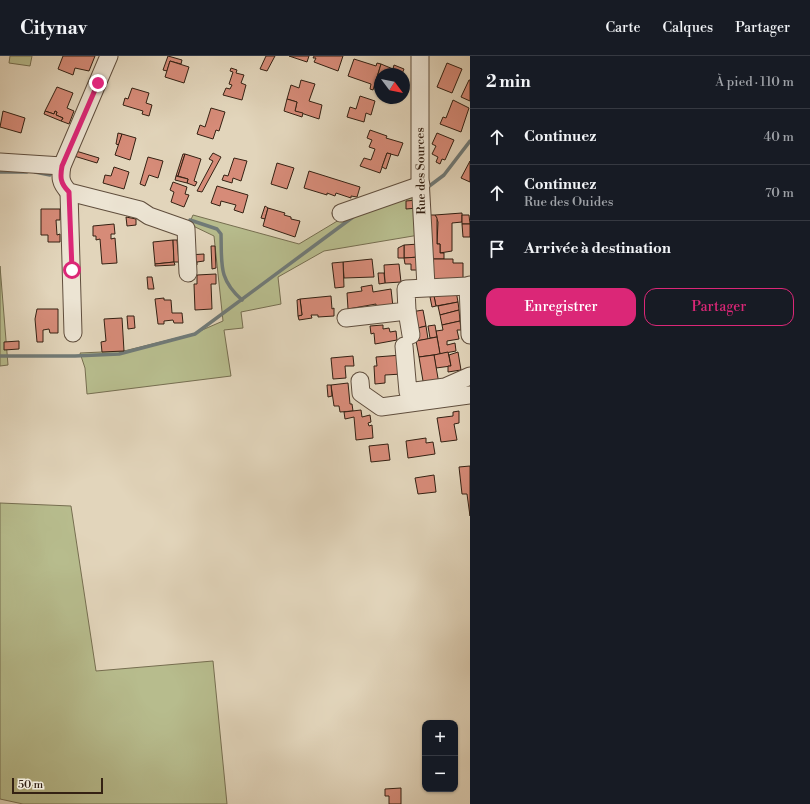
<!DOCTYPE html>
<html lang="fr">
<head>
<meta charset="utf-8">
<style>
	:root { --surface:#171b24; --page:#242831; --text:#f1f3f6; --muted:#9ea1a6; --line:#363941; --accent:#db2777 }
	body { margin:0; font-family:"Libre Bodoni",serif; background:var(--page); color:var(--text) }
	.controls { position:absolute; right:12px; bottom:12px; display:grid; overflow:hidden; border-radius:8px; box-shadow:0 1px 3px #0004 }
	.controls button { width:36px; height:36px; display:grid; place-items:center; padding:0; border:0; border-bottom:1px solid var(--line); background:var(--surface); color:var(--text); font:20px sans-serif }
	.compass { position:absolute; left:374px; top:12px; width:36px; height:36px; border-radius:50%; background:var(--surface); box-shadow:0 1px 3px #0004; rotate:122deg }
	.scale { position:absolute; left:12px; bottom:10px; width:91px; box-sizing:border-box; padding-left:4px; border:2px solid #342113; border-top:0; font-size:11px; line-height:14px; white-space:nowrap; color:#342113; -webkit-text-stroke:3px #ece4d3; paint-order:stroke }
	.stop { position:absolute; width:12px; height:12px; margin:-9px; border:3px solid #db2777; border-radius:50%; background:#fff }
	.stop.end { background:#db2777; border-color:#fff; box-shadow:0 1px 4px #0008 }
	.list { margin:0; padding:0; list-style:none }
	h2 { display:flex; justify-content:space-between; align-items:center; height:52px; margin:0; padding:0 16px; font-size:17px }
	h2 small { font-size:13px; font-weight:400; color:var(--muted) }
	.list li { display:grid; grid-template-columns:26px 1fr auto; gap:12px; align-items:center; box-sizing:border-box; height:56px; padding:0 16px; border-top:1px solid var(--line) }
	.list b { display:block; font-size:15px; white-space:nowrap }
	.list p { margin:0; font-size:13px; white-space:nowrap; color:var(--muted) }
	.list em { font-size:13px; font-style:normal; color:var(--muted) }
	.actions { display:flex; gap:8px; padding:12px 16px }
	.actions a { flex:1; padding:9px 0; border:1px solid var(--accent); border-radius:12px; text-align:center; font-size:14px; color:var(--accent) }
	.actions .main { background:var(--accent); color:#fff }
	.icon { flex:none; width:22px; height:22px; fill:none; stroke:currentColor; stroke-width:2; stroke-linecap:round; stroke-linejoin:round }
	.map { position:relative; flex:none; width:470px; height:748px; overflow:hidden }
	header { display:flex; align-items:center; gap:24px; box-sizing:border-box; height:56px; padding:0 20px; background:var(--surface); border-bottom:1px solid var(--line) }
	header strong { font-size:19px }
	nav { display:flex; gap:22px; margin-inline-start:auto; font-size:14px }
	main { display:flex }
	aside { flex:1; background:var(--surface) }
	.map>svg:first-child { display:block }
	.green { fill:#b7bc8d; stroke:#766e50 }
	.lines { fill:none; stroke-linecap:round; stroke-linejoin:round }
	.stream { stroke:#707a77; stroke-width:3.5 }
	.building { fill:#d68b78; stroke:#342113 }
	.minor-casing { stroke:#604e3d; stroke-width:19 }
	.minor { stroke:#ece4d3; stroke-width:17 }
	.route { stroke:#db2777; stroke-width:5 }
	.labels { text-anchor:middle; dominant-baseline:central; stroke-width:3; stroke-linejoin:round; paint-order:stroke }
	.street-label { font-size:12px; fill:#342113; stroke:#ece4d3 }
</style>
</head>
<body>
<header>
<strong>Citynav</strong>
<nav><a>Carte</a><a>Calques</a><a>Partager</a></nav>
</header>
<main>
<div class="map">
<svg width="470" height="748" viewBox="0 0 470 748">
	<rect width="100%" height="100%" fill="#e2d5bb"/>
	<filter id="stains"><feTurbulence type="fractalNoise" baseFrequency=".005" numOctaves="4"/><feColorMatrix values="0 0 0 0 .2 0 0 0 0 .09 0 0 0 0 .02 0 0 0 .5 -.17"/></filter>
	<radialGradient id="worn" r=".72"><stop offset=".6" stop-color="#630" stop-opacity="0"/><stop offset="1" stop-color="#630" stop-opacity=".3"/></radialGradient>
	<!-- green -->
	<g class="green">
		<polygon points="10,0 32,0 30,10 9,7"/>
		<polygon points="417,133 419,179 324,195 278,221 281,248 241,256 243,272 224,274 231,320 87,338 85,312 80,297 124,295 193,278 223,265 214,180 189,168 193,159 299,188 354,155"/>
		<polygon points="0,210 8,309 0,310"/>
		<polygon points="0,447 71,450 96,615 213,605 227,748 23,748 0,743"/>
	</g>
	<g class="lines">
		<!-- stream -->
		<g class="stream">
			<polyline points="0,116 27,116"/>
			<polyline points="35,116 50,119"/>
			<polyline points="428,131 444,119 470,85"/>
			<path d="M 190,164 L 217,173 L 221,178 C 222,208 218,223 242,244"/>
			<polyline points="0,300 75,300 119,298 195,278 353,161"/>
		</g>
	</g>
	<!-- building -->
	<g class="building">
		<polygon points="63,0 95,0 89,15 75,12 73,19 58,13"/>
		<polygon points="168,0 182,4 181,8 170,5 167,15 163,14"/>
		<polygon points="266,0 275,0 267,15 260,13"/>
		<polygon points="289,0 309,0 307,6"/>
		<polygon points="314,0 343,0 338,15 314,6 316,2 313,2"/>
		<polygon points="354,3 376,10 377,7 381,8 373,34 370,33 371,28 348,20"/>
		<polygon points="170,5 189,11 184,27 165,21"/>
		<polygon points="447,7 462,13 452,37 437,31"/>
		<polygon points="381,8 393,13 394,9 404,13 402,18 380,18 380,27 376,25"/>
		<polygon points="231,12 237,14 236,17 244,19 241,27 246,29 242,44 223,39 226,32 230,33 232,29 229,28 233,16 230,15"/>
		<polygon points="301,24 315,28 309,45 322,49 319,63 295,55 297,46 287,43 291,29 299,32"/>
		<polygon points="469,24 470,24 470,45 461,41"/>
		<polygon points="57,31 73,37 67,52 74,55 69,68 61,65 63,62 56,59 57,56 55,55 54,58 45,55"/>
		<polygon points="132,32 149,37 146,47 152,49 149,60 142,58 143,55 123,49 125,42 128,43"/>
		<polygon points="360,40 375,45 371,59 366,57 364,66 347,61 350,51 356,53"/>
		<polygon points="287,43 297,46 295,55 303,57 302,61 284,55"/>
		<polygon points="453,44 469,52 461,76 440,68 443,61 446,62"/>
		<polygon points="211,52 225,56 219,75 216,74 213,83 197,78 200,69 205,71"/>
		<polygon points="3,55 25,62 21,77 0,71"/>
		<polygon points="45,55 54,58 55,55 57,56 56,59 63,62 61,65 44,58"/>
		<polygon points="370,74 387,80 386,82 403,87 398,100 387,97 380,117 360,110 364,102 371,104 375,93 369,91 372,84 367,82"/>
		<polygon points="118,77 122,78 119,89 116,88"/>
		<polygon points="437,77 454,84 445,104 442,103 440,108 436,106 438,101 432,98 436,90 432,88"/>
		<polygon points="122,78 136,82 130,104 115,99"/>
		<polygon points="76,95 99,102 97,107 74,100"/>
		<polygon points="213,97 221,101 202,136 197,135 213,105 209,103"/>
		<polygon points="387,97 391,98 386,113 382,111"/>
		<polygon points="183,98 185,98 178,120 176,120"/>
		<polygon points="185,98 201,103 194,125 197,126 195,130 187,127 188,123 178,120"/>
		<polygon points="148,101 163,105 158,122 149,119 145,130 140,128"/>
		<polygon points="234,102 247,105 241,125 233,122 232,127 222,124 224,119 228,120"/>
		<polygon points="470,105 470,126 461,122"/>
		<polygon points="277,107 294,112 287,133 271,128"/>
		<polygon points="114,111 129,116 124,133 103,127 105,119 111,120"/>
		<polygon points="309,115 360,131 357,141 351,140 351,142 336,137 335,140 327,137 327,139 304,132"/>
		<polygon points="176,120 188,123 187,127 175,124"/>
		<polygon points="173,126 187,131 185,138 189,139 184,151 171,146 174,136 170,134"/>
		<polygon points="217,130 248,139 243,157 234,154 236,149 221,145 220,150 211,147"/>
		<polygon points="417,144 417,152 406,153 406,145"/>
		<polygon points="265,150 268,152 265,163 261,162"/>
		<polygon points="268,152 285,157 284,159 291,161 291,163 300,165 295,181 263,170"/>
		<polygon points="41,153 60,153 60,164 56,164 57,179 60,178 60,186 48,186 48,179 41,179"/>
		<polygon points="462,157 462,166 452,167 452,195 440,197 440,188 437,188 438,166 435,159"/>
		<polygon points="429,159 435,159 437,162 437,188 440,188 440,197 444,197 444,203 431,203"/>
		<polygon points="462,159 469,159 470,168 462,168"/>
		<polygon points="126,161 136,163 136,169 127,170"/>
		<polygon points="114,168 115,178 111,178 111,183 115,182 117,207 102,208 100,183 96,184 96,180 93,180 93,170"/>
		<polygon points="462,168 470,168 470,181 463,181"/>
		<polygon points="173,184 174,206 155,208 153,186"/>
		<polygon points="173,184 177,184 179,206 174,206"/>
		<polygon points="419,188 419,201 404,202 404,189"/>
		<polygon points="404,189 404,202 398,202 398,192"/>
		<polygon points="211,190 215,190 216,212 212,213"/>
		<polygon points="204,198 204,205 197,206 197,209 189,210 188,199"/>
		<polygon points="419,201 420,214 411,214 411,208 405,208 404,202"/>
		<polygon points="372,203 374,221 344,222 343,206"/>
		<polygon points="431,203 453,203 453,207 463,207 463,222 431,226"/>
		<polygon points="174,206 175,209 155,210 155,208"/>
		<polygon points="343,206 344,231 335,232 332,207"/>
		<polygon points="399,208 401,226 385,227 384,209"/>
		<polygon points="378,217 384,217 385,227 379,228"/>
		<polygon points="216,218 216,228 211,228 212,253 195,254 194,228 197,228 197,219"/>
		<polygon points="147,221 152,221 154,233 148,233"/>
		<polygon points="372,229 373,236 391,233 393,251 376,253 376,248 348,253 347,237 362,235 361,231"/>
		<polygon points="456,235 458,246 436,250 434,240"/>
		<polygon points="331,240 332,253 334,252 334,260 318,261 318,259 311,259 312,262 299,264 298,260 302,259 300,243"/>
		<polygon points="434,240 436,250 432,251 430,241"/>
		<polygon points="164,242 164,244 171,244 172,257 182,257 183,267 174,267 173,264 164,265 164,268 158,268 155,243"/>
		<polygon points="300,243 302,259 298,260 297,244"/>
		<polygon points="458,246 459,254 440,259 438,250"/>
		<polygon points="37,253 58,253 58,277 50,277 49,273 43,274 43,286 37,286 35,263"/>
		<polygon points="423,254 426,270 414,273 411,256"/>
		<polygon points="459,254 460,265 442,269 440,259"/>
		<polygon points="127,260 134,260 135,272 128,273"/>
		<polygon points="122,262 124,295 102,296 101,286 106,285 104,263"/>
		<polygon points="460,265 461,274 457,274 459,283 447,285 447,289 455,287 456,295 440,298 436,275 443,274 442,269"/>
		<polygon points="383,269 383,273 389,272 390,276 396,275 397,284 375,288 374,277 371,278 370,270"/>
		<polygon points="435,269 437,281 430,282 428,270"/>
		<polygon points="426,270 428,283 416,285 414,273"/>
		<polygon points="437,281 440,298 419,301 416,285"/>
		<polygon points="19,285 19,293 4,294 4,286"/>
		<polygon points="448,296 451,310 436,312 434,299"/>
		<polygon points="458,296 461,314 448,316 448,310 451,310 449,299"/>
		<polygon points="402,299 402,318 385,319 385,327 375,328 374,310 377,310 376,301"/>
		<polygon points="434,299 439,328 424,331 419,301"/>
		<polygon points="353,300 354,310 345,310 346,322 333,323 331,302"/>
		<polygon points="348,327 350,348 352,348 353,355 340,356 339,350 334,350 331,329"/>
		<polygon points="327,329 331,329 332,340 328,341"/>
		<polygon points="361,354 362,361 370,359 371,366 368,367 369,370 372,369 373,382 356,384 354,361 345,363 344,356"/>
		<polygon points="459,355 459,367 454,368 457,384 441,386 437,362 453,360 453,356"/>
		<polygon points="426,382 426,387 433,386 435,398 408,402 406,385"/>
		<polygon points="388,388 390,404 371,406 369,390"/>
		<polygon points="470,410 470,460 467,438 462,438 459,411"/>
		<polygon points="434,419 436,436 418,438 415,422"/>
		<polygon points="401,732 401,748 389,748 389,740 385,740 385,733"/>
	</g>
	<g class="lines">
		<defs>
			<g id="minor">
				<path d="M 109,0 L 62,110 C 60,121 60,127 69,136 L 140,154 L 149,160 L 186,173 L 188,217"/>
				<polyline points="420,0 420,122 426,230"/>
				<polyline points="0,106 62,110"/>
				<polyline points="69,136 73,277"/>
				<polyline points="341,157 421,129"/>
				<polyline points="470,229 468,230 470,279"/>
				<polyline points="407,255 411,279"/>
				<polyline points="346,262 407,255 406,233 468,230"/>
				<polyline points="404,290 408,336 445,331 470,320"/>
				<polyline points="360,325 361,337 381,351 470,339"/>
			</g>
		</defs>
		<!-- minor casing -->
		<use href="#minor" class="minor-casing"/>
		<!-- minor -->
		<use href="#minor" class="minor"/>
	</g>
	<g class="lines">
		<!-- route -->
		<path class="route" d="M 72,214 L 69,136 C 60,127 60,121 62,110 L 98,27"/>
	</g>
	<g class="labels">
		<!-- street labels -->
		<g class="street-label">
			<text transform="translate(421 115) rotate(-91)">Rue des Sources</text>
		</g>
	</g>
	<rect width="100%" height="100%" filter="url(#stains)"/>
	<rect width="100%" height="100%" fill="url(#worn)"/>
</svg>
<div class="controls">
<button>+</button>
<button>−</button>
</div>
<svg class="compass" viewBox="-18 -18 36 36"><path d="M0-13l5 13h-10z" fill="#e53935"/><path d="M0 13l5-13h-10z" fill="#9ea1a6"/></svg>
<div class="scale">50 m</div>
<div class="stop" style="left:72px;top:214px"></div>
<div class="stop end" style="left:98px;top:27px"></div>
</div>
<aside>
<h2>2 min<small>À pied · 110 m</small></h2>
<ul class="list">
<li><svg class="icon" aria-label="ahead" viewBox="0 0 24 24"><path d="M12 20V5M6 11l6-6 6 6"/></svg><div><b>Continuez</b></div><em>40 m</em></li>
<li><svg class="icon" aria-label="ahead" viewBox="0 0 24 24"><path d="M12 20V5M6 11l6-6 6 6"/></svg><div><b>Continuez</b><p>Rue des Ouides</p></div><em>70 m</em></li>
<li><svg class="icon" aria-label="arrive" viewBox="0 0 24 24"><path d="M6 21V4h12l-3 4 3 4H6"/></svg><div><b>Arrivée à destination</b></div></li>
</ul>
<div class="actions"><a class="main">Enregistrer</a><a>Partager</a></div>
</aside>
</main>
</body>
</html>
